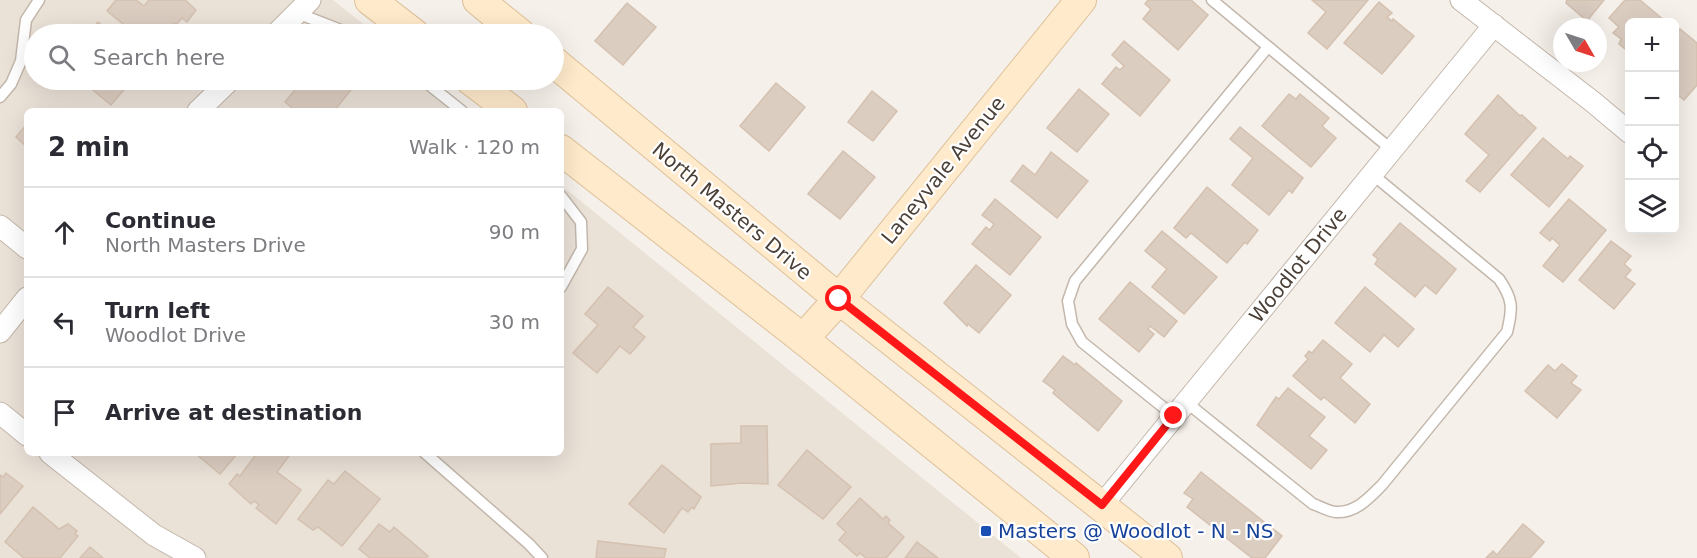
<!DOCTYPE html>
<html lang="en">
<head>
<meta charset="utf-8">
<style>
	:root { --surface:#fff; --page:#f7f7f7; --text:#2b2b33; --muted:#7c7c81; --line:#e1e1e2 }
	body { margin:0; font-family:"DejaVu Sans",sans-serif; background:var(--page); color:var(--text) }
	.controls { position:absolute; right:18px; top:18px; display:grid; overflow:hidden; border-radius:9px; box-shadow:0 6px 24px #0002 }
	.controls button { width:54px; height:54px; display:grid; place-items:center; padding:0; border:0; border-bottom:2px solid var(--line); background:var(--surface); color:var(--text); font:30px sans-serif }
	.compass { position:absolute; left:1553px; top:18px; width:54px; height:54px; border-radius:50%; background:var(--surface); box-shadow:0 6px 24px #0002; rotate:129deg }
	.stop { position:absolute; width:18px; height:18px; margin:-14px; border:4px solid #ff1818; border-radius:50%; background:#fff }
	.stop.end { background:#ff1818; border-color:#fff; box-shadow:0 2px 6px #0008 }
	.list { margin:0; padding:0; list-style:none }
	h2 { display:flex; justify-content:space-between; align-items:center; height:78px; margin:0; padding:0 24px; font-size:26px }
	h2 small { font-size:20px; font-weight:400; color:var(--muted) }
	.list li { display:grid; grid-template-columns:39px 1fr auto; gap:18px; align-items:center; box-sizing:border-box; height:90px; padding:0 24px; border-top:2px solid var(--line) }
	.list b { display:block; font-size:22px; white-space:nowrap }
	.list p { margin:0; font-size:20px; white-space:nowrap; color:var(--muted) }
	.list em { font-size:20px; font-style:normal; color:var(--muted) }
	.icon { flex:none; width:33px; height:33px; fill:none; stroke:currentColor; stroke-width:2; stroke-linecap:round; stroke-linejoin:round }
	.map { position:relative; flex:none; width:1697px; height:558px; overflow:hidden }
	.search { position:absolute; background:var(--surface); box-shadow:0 6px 24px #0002; left:24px; top:24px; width:540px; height:66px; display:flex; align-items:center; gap:15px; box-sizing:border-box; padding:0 21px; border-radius:33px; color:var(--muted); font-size:22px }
	.panel { position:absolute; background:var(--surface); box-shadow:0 6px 24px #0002; left:24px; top:108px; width:540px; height:348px; border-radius:9px }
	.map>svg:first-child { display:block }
	.residential { fill:#eae1d7 }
	.building { fill:#dccdc1; stroke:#d4c1b0; stroke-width:1.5 }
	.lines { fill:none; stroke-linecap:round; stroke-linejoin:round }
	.lane-casing { stroke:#c3b7ab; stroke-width:13 }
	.street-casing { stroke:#c3b7ab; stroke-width:23 }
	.secondary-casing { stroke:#ddc098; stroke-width:32 }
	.lane { stroke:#fff; stroke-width:10 }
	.street { stroke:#fff; stroke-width:21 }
	.secondary { stroke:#ffeacb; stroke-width:30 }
	.route { stroke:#ff1818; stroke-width:8 }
	.transit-dot { fill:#1a4fb4; stroke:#fff; stroke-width:2 }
	.labels { text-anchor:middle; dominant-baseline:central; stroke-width:4.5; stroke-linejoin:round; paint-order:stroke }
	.street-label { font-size:20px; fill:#4b4037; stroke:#fff }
	.transit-label { font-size:20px; fill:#164399; stroke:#fff; text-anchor:start }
</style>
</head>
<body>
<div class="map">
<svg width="1697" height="558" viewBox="0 0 1697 558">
	<rect width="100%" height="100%" fill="#f6f0ea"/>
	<!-- residential -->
	<polygon class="residential" points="0,0 333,0 376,34 34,34 34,80 431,80 470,111 27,111 27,453 561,453 561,185 1021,558 0,558"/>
	<!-- building -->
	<g class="building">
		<polygon points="116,0 136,0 144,6 149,0 185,0 196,10 187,22 182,18 177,24 174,23 171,27 175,30 170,34 135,34 107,11"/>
		<polygon points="1148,0 1191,0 1208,15 1178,50 1143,19 1151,9 1145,4"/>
		<polygon points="1312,0 1368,0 1327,49 1308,33 1326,12"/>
		<polygon points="1567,0 1604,0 1587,21 1566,3"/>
		<polygon points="1625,0 1640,0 1666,22 1630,22 1630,53 1619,44 1621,39 1613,33 1619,27 1609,18"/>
		<polygon points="1379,2 1392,13 1387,17 1392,21 1393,19 1414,36 1382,74 1344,43"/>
		<polygon points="627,3 656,27 623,65 595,41"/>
		<polygon points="98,22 113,34 87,34"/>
		<polygon points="1680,29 1697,43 1697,85 1684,100 1674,92 1676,83 1674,82 1674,36"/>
		<polygon points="1124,41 1170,80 1140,116 1102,84 1116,67 1120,70 1124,66 1112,55"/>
		<polygon points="84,80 132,80 111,105 82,81"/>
		<polygon points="303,80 318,80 326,86 331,80 348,80 355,85 334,111 296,111 285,102"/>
		<polygon points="776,83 805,107 769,151 740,126"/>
		<polygon points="1079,89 1109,114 1077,152 1047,128"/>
		<polygon points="872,91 897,111 873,141 848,122"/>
		<polygon points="1289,94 1296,99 1300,94 1329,118 1322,126 1336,138 1311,167 1262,126"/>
		<polygon points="1498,95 1520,116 1522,115 1536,128 1480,192 1466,181 1489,155 1465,134"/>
		<polygon points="27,124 27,147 16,137"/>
		<polygon points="1240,127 1303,178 1292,193 1289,190 1269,215 1232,185 1253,158 1230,139"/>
		<polygon points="1543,138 1568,159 1570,156 1583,166 1549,207 1511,175"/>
		<polygon points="843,151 875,177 840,219 808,194"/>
		<polygon points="1051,152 1088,181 1057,218 1011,181 1023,165 1035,175"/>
		<polygon points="1207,187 1258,230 1247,244 1245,242 1227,263 1191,233 1186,238 1174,228"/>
		<polygon points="995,199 1041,237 1010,275 972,244 986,227 990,230 994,224 982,215"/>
		<polygon points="1569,199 1606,230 1563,282 1543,266 1560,245 1552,238 1550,241 1540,233"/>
		<polygon points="1400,223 1456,269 1436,294 1425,285 1415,297 1375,264 1378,259 1373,255"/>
		<polygon points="1162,231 1217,277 1184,314 1152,287 1167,269 1145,251"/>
		<polygon points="1611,241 1631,256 1624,264 1631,270 1625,277 1635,284 1614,309 1579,280"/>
		<polygon points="976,265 1011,295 979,333 968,324 967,326 944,303"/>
		<polygon points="1130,282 1177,321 1164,337 1150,326 1148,329 1154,334 1139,352 1099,319"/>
		<polygon points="608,287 643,316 633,327 645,337 630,354 620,346 597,373 573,353 598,325 585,314"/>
		<polygon points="1365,287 1414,329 1398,347 1384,335 1370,352 1335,323"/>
		<polygon points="1323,340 1352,364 1340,378 1370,404 1355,423 1324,397 1321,400 1293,376 1308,359 1305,356 1309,351 1312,353"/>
		<polygon points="1063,356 1075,365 1076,363 1122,401 1098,431 1053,393 1055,390 1043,381"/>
		<polygon points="1562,364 1577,376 1571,383 1581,390 1557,418 1525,391 1548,365 1555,371"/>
		<polygon points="1288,388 1325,417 1309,436 1327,450 1311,469 1257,425 1276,397 1279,399"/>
		<polygon points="741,426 767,426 768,484 742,483 711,486 711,444 741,443"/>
		<polygon points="807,450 851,487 823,519 778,485"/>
		<polygon points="195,453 238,453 220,474"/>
		<polygon points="257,453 285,453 289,456 277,472 301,490 276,524 256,508 259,505 254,501 251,504 229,484 237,474 240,476"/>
		<polygon points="662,465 701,497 694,509 692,507 688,512 682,508 664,533 629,504"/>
		<polygon points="345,471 380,499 342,546 318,527 313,530 298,519 328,480 334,484"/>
		<polygon points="1201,472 1282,536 1265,558 1252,558 1187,507 1193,499 1184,493"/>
		<polygon points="6,473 23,486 0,514 0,475 3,477"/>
		<polygon points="860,498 883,519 886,516 890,520 888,523 904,537 886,558 866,558 860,553 857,556 839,540 846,532 837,524"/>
		<polygon points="33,507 59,529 68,524 77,531 75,534 78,536 60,558 24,558 5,542"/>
		<polygon points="379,524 390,532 394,527 428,556 426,558 370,558 359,549"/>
		<polygon points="1523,524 1544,542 1530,558 1486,558 1493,551 1497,555"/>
		<polygon points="598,541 666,549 664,558 596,558"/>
		<polygon points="917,542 938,558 905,558"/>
		<polygon points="90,547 103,558 80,558"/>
	</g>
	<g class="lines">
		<defs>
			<g id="lane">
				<polyline points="1212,0 1392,150"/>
				<polyline points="297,13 351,34"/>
				<polyline points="423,80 462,111"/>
				<polyline points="0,97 11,84 21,61 26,20 39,0"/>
				<polyline points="561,196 581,222 582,249 561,287"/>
				<path d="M 1186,402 L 1313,504 C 1320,506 1329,512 1336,512 C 1356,513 1369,498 1382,485 L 1507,332 C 1513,308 1513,299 1499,279 L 1372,174"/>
				<polyline points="1174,416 1082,342 1072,324 1068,301 1075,281 1268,47"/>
				<polyline points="425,453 529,544 542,558"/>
			</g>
			<g id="street">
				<polyline points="1461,0 1593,102 1630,133"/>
				<polyline points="276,34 310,0"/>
				<polyline points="198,111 230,80"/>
				<polyline points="0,226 27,248"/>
				<polyline points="0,332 27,298"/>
				<polyline points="0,413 27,435"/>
				<polyline points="50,453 154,535 195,558"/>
				<polyline points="1102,505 1494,25"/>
			</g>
			<g id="secondary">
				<polyline points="370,0 414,34"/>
				<polyline points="478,0 520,34"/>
				<polyline points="554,62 839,299 1167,558"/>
				<polyline points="471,80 512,111"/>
				<polyline points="561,150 803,339 1074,558"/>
				<polyline points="803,339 839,299 1081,0"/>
			</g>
		</defs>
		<!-- lane casing -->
		<use href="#lane" class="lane-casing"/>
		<!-- street casing -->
		<use href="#street" class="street-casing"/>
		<!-- secondary casing -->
		<use href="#secondary" class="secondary-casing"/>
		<!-- lane -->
		<use href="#lane" class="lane"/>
		<!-- street -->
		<use href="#street" class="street"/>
		<!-- secondary -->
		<use href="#secondary" class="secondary"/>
	</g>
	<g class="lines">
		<!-- route -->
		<polyline class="route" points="839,299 1102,505 1174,416"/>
	</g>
	<!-- markers -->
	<rect class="transit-dot" x="980" y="525" width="12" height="12" rx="3"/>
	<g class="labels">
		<!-- street labels -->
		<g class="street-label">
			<text transform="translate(943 170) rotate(-51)">Laneyvale Avenue</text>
			<text transform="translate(732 211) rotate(40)">North Masters Drive</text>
			<text transform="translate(1298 265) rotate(-51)">Woodlot Drive</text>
		</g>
		<!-- transit labels -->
		<g class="transit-label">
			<text x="998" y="531">Masters @ Woodlot - N - NS</text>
		</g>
	</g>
</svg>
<div class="controls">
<button>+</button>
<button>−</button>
<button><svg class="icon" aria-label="locate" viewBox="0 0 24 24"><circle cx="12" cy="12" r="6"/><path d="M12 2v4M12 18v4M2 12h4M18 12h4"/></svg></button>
<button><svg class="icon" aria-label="layers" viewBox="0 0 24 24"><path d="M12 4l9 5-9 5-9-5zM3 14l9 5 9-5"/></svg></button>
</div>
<svg class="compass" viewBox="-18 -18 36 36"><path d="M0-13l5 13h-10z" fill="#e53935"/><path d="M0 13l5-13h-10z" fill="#7c7c81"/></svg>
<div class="stop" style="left:839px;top:299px"></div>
<div class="stop end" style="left:1174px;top:416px"></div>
<div class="search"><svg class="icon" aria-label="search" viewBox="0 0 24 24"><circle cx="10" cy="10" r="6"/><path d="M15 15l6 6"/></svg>Search here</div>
<section class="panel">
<h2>2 min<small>Walk · 120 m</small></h2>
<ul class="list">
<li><svg class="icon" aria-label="ahead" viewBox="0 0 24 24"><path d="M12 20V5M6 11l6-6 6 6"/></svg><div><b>Continue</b><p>North Masters Drive</p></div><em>90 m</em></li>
<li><svg class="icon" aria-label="left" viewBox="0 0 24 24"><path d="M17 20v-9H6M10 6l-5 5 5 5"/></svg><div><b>Turn left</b><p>Woodlot Drive</p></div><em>30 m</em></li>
<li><svg class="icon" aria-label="arrive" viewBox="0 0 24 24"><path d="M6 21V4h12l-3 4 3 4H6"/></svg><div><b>Arrive at destination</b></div></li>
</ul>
</section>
</div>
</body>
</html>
